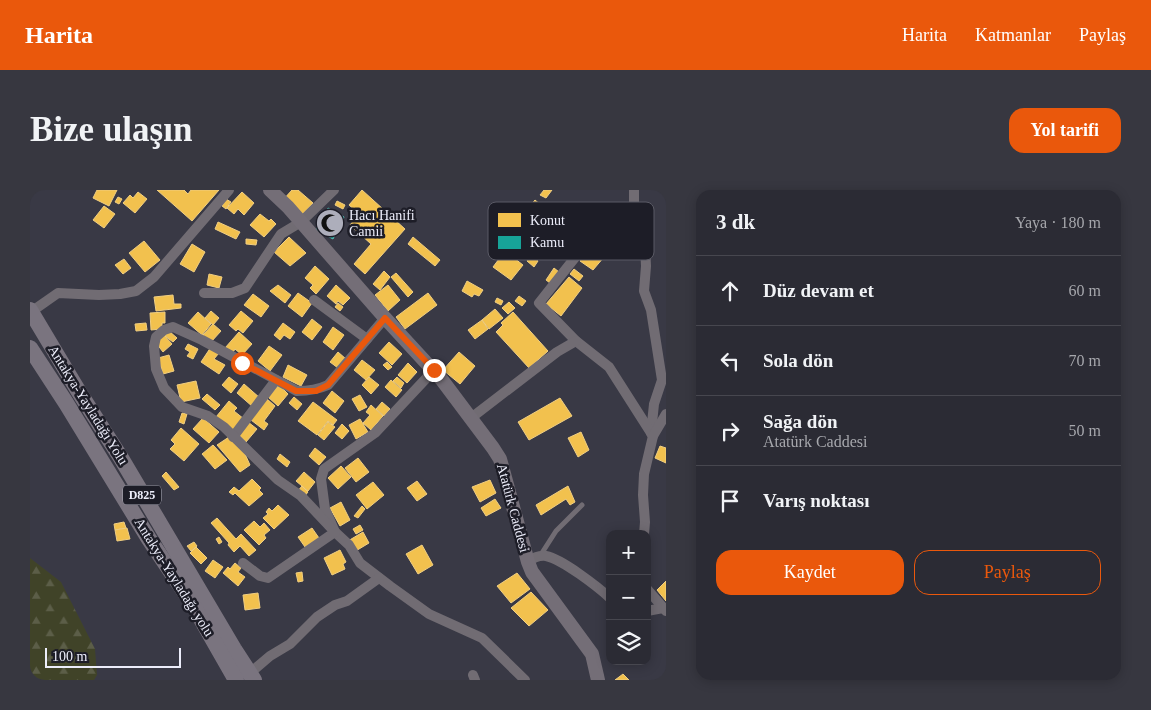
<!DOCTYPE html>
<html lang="tr">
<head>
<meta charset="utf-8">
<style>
	:root { --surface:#2b2b34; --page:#373740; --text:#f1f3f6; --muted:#a6a7ac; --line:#47474f; --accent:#ea580c }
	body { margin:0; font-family:Georgia,serif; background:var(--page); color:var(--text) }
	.controls { position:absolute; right:15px; bottom:15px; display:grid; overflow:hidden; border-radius:10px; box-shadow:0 2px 12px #0003 }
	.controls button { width:45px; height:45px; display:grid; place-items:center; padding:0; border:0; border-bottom:1px solid var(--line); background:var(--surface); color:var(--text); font:25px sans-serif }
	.scale { position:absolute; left:15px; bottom:12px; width:136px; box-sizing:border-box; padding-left:5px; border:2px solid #ecedfa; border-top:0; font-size:14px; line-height:18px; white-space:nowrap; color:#ecedfa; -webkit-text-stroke:4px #1d1d27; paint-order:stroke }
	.stop { position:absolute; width:15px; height:15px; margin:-11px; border:4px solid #ea580c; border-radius:50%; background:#fff }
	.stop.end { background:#ea580c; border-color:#fff; box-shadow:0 1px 5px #0008 }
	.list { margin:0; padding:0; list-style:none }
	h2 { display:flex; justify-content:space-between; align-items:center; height:65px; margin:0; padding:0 20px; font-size:21px }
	h2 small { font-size:16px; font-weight:400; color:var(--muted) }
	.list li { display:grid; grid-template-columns:32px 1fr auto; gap:15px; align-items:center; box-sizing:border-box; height:70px; padding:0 20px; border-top:1px solid var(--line) }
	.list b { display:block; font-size:19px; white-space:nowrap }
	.list p { margin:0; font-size:16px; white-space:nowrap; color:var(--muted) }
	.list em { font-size:16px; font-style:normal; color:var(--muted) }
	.actions { display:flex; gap:10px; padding:15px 20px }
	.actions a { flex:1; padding:11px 0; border:1px solid var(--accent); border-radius:15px; text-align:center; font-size:18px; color:var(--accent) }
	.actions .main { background:var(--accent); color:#fff }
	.icon { flex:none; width:28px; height:28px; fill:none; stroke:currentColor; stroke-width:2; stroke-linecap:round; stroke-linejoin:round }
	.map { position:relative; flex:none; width:636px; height:490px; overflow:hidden; border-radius:15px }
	header { display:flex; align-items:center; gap:30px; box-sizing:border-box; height:70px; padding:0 25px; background:var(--accent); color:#fff }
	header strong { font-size:24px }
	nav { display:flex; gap:28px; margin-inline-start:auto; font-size:18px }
	.intro { display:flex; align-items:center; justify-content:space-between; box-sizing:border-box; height:120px; padding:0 30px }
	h1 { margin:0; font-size:35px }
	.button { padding:12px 22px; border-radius:15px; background:var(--accent); color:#fff; font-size:18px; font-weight:700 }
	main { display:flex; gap:30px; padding:0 30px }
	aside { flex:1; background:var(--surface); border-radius:15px; box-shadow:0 2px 12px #0003 }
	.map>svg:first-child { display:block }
	.forest { fill:url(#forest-firs) }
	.homes { fill:#f2c14e; stroke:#f0ce82 }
	.public { fill:#17a398; stroke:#57b9b5 }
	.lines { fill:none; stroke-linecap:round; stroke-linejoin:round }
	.service { stroke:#716c73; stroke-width:5 }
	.minor { stroke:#716c73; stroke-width:10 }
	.secondary { stroke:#746e77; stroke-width:14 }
	.trunk { stroke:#7a747f; stroke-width:16 }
	.route { stroke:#ea580c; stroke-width:6 }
	.labels { text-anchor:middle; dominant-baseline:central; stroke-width:5; stroke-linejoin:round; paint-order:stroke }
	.shield { fill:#1d1d27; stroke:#aeafbb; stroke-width:1 }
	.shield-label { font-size:12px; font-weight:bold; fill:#ecedfa }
	.poi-label { font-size:14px; fill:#ecedfa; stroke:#1d1d27; text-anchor:start }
	.street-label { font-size:14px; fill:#ecedfa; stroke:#1d1d27 }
	.key { fill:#1d1d27; stroke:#5b5b66; stroke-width:1 }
	.key-label { font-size:14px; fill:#ecedfa }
</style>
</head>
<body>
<header>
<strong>Harita</strong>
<nav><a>Harita</a><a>Katmanlar</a><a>Paylaş</a></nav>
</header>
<div class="intro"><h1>Bize ulaşın</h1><a class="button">Yol tarifi</a></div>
<main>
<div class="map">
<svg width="636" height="490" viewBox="0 0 636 490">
	<defs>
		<pattern id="forest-firs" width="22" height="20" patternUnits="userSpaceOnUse" patternTransform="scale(1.25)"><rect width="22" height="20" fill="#404328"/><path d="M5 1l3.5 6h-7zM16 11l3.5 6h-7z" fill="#5c5e48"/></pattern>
	</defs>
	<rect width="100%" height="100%" fill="#393945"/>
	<!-- forest -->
	<polygon class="forest" points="0,368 31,392 65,459 67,485 64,490 0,490"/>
	<!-- homes -->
	<g class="homes">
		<polygon points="67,0 87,0 79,16 63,8"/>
		<polygon points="127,0 154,0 158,4 161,0 189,0 162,31"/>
		<polygon points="262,0 268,0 283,13 271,26 253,10"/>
		<polygon points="332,0 375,39 335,84 324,74 341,54 320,35 329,24 319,15"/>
		<polygon points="514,0 522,0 516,8 510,5"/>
		<polygon points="108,2 117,9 105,23 93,13 100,5 103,8"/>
		<polygon points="212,2 224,13 214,25 208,19 204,24 197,18"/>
		<polygon points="88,7 92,9 89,14 85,12"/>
		<polygon points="196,9 201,12 196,19 192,16"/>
		<polygon points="505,10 518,21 509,32 496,20"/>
		<polygon points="307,11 315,15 313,19 305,15"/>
		<polygon points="74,16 85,24 74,38 63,30"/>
		<polygon points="230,24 239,31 241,29 246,34 234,47 220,35"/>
		<polygon points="188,32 210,42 206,49 185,39"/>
		<polygon points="259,47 276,63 260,76 244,62"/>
		<polygon points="383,47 410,70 405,76 378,54"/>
		<polygon points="216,49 227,50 226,55 216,54"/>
		<polygon points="114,51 130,70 115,82 99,63"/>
		<polygon points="162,54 175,62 164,82 150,74"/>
		<polygon points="561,57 574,67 563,80 550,71"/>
		<polygon points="475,61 493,75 481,90 463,77"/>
		<polygon points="501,65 508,71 504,77 497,71"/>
		<polygon points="94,69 101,78 93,84 85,75"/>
		<polygon points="285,76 299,89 286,104 280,98 283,95 275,88"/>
		<polygon points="524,78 529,82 520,93 516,90"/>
		<polygon points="544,79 553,86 549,91 540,84"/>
		<polygon points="354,81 360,87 350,100 343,94"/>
		<polygon points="366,83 383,102 378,107 361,87"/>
		<polygon points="179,84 192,87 189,98 177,95"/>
		<polygon points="539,87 552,98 531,126 516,114"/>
		<polygon points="437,91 453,100 449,106 444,104 442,107 432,101"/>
		<polygon points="248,95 261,105 255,113 240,101"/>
		<polygon points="306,95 320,108 313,115 308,111 306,114 297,106"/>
		<polygon points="358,95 370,110 358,121 345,105"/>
		<polygon points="268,103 282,113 272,127 258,116"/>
		<polygon points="398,103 407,115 375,139 366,127"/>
		<polygon points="223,104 239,116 231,127 214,115"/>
		<polygon points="143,105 144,114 151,114 151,118 126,121 124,107"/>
		<polygon points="489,106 496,111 492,116 485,111"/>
		<polygon points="467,108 473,111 471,115 465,112"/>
		<polygon points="479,112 485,118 478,124 472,118"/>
		<polygon points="308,113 313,117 310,121 305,117"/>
		<polygon points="465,119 473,128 459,139 452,130"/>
		<polygon points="181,121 189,128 183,135 175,128"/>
		<polygon points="211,121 223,131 213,143 208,139 206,141 199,135"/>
		<polygon points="135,122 135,133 132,133 132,139 121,140 120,123"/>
		<polygon points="168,122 181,134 172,145 158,133"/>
		<polygon points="483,122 518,161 499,178 466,142 473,135 471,133"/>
		<polygon points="282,129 292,137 282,150 272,142"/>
		<polygon points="452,130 458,139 445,149 438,140"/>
		<polygon points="116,133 117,140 106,141 105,134"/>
		<polygon points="253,133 265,142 260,149 254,145 250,150 244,145"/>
		<polygon points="183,134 191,141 181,152 173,145"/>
		<polygon points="303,137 314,145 303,160 293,152"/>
		<polygon points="139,141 147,148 143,152 135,146"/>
		<polygon points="209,142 222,154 212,165 205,159 202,164 195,158"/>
		<polygon points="134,145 142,154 133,162 126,153"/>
		<polygon points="359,152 372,164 362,175 349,163"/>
		<polygon points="158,154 168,159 163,169 157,166 160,162 155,159"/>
		<polygon points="239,156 252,165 240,181 228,171"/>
		<polygon points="181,157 189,163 184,169 195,175 189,184 171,172"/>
		<polygon points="308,162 316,169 308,178 300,172"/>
		<polygon points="429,162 445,176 430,194 413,180"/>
		<polygon points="139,165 144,181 133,184 128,168"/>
		<polygon points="332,170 345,180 336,190 324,180"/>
		<polygon points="357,172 362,177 358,180 353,175"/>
		<polygon points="378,173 387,182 377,193 368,185"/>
		<polygon points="258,175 277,185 271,196 253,187"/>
		<polygon points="199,187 208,194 201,203 192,195"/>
		<polygon points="339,187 349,195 341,204 332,195"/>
		<polygon points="367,187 374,193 371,198 363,191"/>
		<polygon points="361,190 372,200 366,207 355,197"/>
		<polygon points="166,191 170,208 151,212 147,195"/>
		<polygon points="214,194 230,208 223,217 207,203"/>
		<polygon points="249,195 258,204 248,216 238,207"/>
		<polygon points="302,201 314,211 305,223 293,213"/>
		<polygon points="177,204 190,215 185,220 172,209"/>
		<polygon points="330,205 337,217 329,221 322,209"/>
		<polygon points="264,207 272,214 267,220 259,213"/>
		<polygon points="530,208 542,226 499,250 488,232"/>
		<polygon points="237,209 245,216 234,231 238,234 234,240 221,230"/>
		<polygon points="199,211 207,218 204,221 214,229 204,241 186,227"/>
		<polygon points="283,212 307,230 303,235 298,231 287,245 268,231"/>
		<polygon points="352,212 360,219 354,226 346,219"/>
		<polygon points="341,215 353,226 341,240 333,233 340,225 336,222"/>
		<polygon points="152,223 157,224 154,234 149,232"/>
		<polygon points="173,228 189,242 179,253 163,239"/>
		<polygon points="330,229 338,242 326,249 319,235"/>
		<polygon points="218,232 227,239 216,252 208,244"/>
		<polygon points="298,232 305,237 294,250 288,245"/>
		<polygon points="312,234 319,241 312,249 305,243"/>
		<polygon points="151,238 169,254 154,271 140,259 145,254 141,250"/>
		<polygon points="551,242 559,260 548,267 538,248"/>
		<polygon points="199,247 215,264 220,275 210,282 187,255"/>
		<polygon points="183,255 197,270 185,279 172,264"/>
		<polygon points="630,256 636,258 636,273 625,268"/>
		<polygon points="285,258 296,267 289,275 279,266"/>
		<polygon points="250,264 260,272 257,277 247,269"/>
		<polygon points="328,268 339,282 326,292 315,278"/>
		<polygon points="311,276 321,287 308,299 298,288"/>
		<polygon points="136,282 149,297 144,300 132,286"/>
		<polygon points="274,282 285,292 278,301 266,291"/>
		<polygon points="222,289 231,298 229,300 233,304 219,316 205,303 203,305 199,302 204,297 209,301"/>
		<polygon points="460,290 466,303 450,312 442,297"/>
		<polygon points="387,291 397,304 387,311 377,298"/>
		<polygon points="343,292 354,305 337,319 326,305"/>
		<polygon points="272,296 278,302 274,307 267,302"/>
		<polygon points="538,296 545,312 540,315 536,309 511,325 506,315"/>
		<polygon points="465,309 471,318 456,326 451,318"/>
		<polygon points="311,312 320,330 310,336 300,318"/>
		<polygon points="248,315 259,325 244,339 233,328 238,324 236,322 239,318 242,321"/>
		<polygon points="332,316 335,319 328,328 324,326"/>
		<polygon points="187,328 206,349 211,344 226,360 219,366 210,356 204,362 198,355 199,353 181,333"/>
		<polygon points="224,331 230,337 234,333 240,340 234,345 236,348 229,355 214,340"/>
		<polygon points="94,332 96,338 85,340 84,334"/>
		<polygon points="330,335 333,340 326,344 323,339"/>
		<polygon points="97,338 100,349 87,351 85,340"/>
		<polygon points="282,338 289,348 275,357 268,347"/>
		<polygon points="333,342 339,353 324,362 318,351"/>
		<polygon points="189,347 192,352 189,354 186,349"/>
		<polygon points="164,352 167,356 161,361 157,356"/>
		<polygon points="392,355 403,375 388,384 376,364"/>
		<polygon points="166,357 177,368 171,374 160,363"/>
		<polygon points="310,360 316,372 313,374 315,379 302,385 294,368"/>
		<polygon points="183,370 193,377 185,388 175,381"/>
		<polygon points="205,373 211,378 208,382 215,387 208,396 193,383 198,377 200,379"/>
		<polygon points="272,382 273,391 268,392 266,383"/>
		<polygon points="487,383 500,399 481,413 467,396"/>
		<polygon points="636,391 636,411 627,400"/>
		<polygon points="501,402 518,420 499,436 481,418"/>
		<polygon points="228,403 230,418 215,420 213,405"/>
		<polygon points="593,484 599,490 585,490"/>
	</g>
	<!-- public -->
	<polygon class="public" points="298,18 314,27 303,49 286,40"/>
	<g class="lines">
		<!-- service -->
		<polyline class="service" points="510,366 526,341 552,315"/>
		<!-- minor -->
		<g class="minor">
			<polyline points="604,0 604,29 615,56 616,76 614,101 621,120 632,190 624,214 621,243"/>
			<polyline points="570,36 509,113 546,151 579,177 623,246"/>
			<polyline points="174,103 202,103 215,98 251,44 271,32 304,0"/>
			<polyline points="284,110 337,149"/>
			<polyline points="1,122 28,103 69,105 90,104 106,101 124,87 199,0"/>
			<polyline points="404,180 345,243 294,279 291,289 295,319 305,342 319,355 330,373 360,396 399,424 452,448 495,490"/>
			<polyline points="441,228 527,162 546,151"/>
			<polyline points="203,247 246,190"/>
			<polyline points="614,344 615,332 613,305 614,284 623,246 636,224"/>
			<path d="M 498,372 C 503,368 509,365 516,366 C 532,369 568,397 580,408"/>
			<path d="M 213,373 L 230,386 L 238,388 L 305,342 L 271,306 L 248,290 L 194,237 L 178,226 L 152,217 L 134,198 L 126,179 L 124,156 L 126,147 L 134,140 L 143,137 L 172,150 L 267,201 C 279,201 287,200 298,195 L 355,128"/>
			<polyline points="617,399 636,421"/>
			<polyline points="617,421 633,418"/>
			<polyline points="220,483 240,466 260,454 287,427 305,415 317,411 349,388"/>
			<polyline points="443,485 445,490"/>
		</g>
		<!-- secondary -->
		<polyline class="secondary" points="240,0 258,17 355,128 412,190 463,258 470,269 498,372 502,382 562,464 568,490"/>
		<!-- trunk -->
		<g class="trunk">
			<polyline points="0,120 49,202 91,268 204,459 224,490"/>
			<polyline points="0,158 36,213 119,349 162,413 206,490"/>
		</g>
	</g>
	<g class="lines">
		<!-- route -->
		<polyline class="route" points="212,173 266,201 286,201 298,195 355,128 404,180"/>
	</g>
	<!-- icons -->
	<defs>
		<symbol id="mosque-disc" viewBox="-11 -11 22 22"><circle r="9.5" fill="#adaebb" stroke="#1d1d27"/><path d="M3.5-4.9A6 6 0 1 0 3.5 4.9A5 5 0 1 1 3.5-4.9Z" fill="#111"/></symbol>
	</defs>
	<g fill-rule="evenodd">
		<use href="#mosque-disc" x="284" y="17" width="32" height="32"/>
	</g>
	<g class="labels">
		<!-- shield labels -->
		<rect class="shield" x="93" y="295.5" width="38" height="19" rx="4"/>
		<g class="shield-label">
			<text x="112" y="305">D825</text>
		</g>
		<!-- poi labels -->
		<g class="poi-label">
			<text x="319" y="25">Hacı Hanifi<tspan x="319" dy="16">Camii</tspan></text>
		</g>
		<!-- street labels -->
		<g class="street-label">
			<text transform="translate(58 215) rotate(58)">Antakya-Yayladağı Yolu</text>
			<text transform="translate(483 318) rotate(75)">Atatürk Caddesi</text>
			<text transform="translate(144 387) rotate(58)">Antakya-Yayladağı yolu</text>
		</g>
	</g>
	<!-- legend -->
	<rect x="458" y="12" width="166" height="58" rx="8" class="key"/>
	<rect x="468" y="23" width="23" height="14" fill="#f2c14e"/>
	<rect x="468" y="46" width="23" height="13" fill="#17a398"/>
	<g class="key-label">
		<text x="500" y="35">Konut</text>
		<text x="500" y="57">Kamu</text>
	</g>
</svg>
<div class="controls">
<button>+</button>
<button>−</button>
<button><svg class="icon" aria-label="layers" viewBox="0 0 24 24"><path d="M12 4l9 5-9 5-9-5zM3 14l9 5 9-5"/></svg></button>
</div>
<div class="scale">100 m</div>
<div class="stop" style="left:212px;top:173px"></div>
<div class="stop end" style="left:404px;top:180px"></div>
</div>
<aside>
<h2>3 dk<small>Yaya · 180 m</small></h2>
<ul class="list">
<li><svg class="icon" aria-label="ahead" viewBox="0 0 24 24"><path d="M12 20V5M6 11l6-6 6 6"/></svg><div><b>Düz devam et</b></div><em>60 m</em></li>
<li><svg class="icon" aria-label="left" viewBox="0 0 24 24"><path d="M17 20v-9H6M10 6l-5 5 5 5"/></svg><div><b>Sola dön</b></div><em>70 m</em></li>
<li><svg class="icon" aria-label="right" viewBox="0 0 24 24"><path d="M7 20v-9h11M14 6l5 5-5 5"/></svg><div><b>Sağa dön</b><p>Atatürk Caddesi</p></div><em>50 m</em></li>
<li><svg class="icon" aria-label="arrive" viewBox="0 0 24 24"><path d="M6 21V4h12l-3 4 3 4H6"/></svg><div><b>Varış noktası</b></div></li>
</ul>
<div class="actions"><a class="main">Kaydet</a><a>Paylaş</a></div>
</aside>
</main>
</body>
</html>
